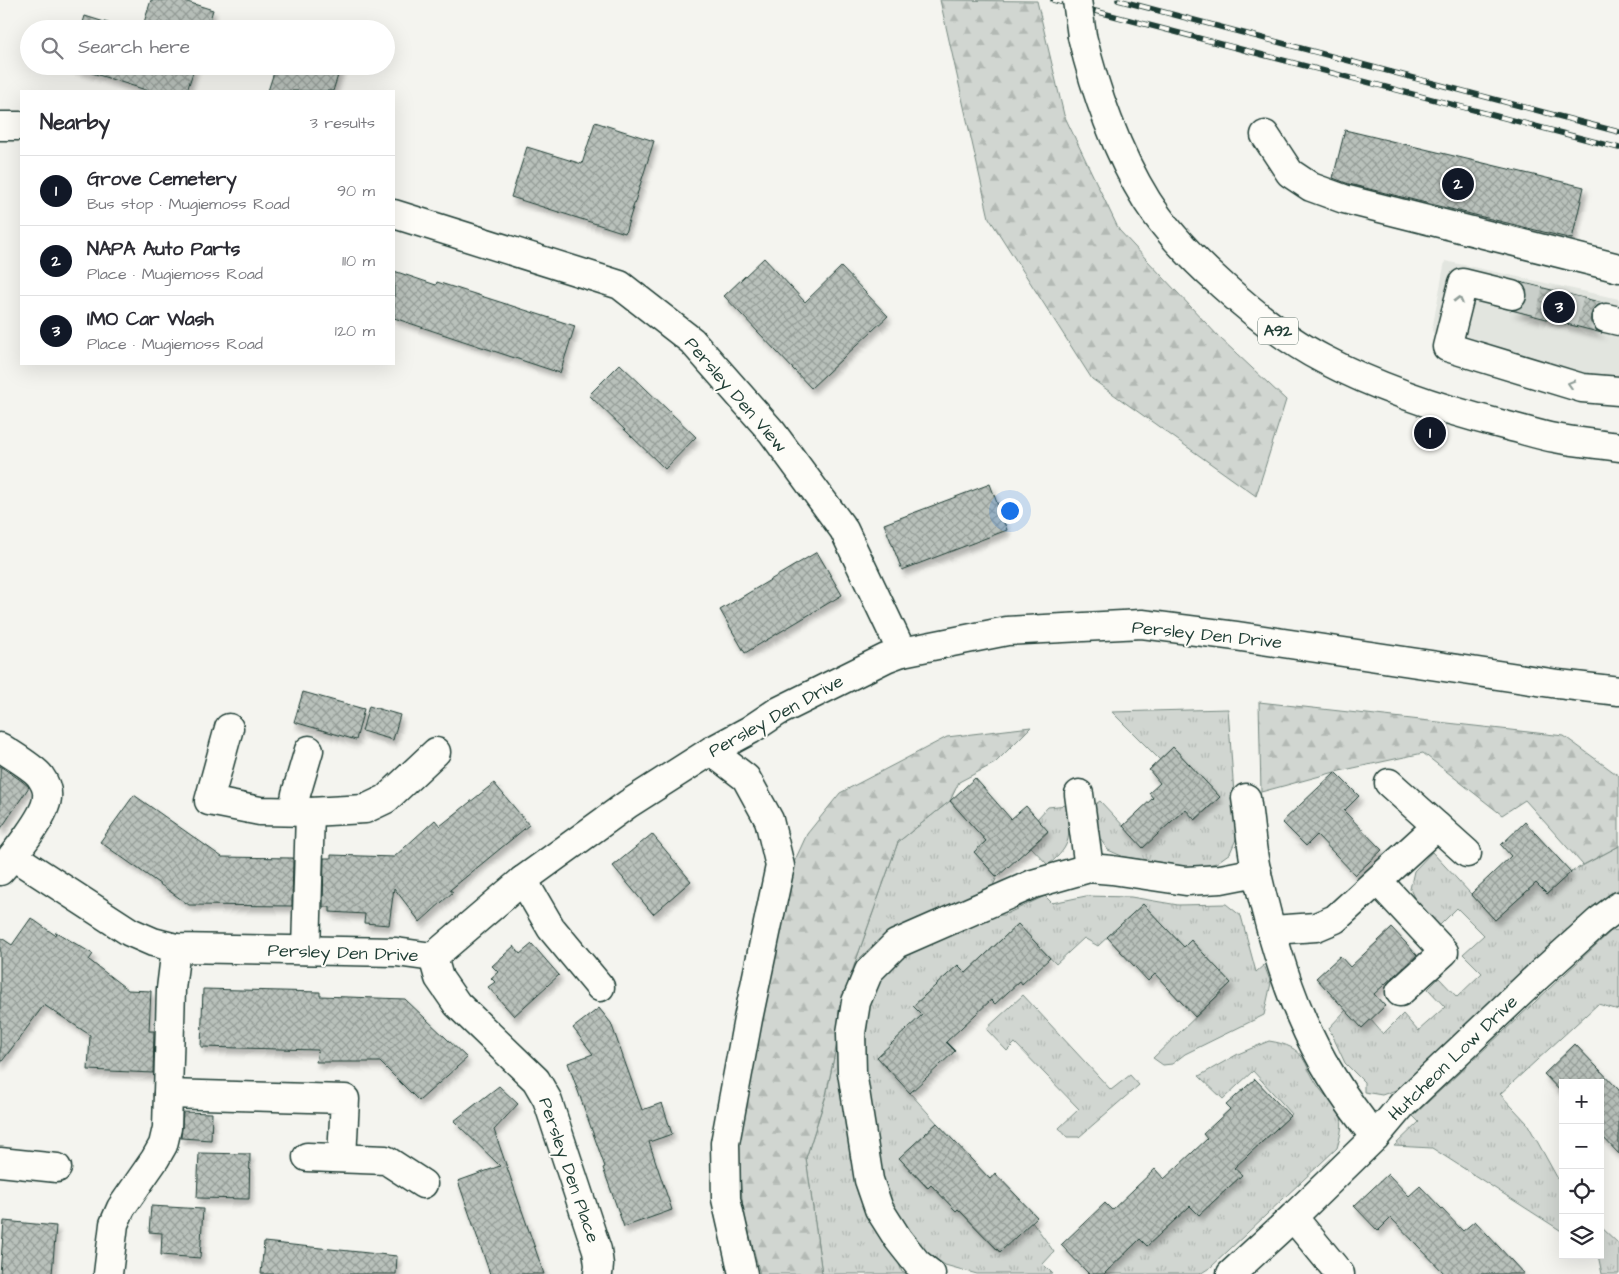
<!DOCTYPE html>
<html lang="en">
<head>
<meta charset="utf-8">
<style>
	:root { --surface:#fff; --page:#f2f2f3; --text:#2b2b33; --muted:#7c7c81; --line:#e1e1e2; --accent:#111827 }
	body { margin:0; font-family:"Architects Daughter",sans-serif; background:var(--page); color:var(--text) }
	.controls { position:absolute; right:15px; bottom:15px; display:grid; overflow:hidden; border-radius:0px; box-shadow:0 5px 20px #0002 }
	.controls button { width:45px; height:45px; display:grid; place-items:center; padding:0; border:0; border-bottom:1px solid var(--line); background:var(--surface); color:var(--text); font:25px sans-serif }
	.you { position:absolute; left:1009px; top:510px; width:18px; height:18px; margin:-12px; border:4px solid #fff; border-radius:50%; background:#1a73e8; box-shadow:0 0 0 8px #1a73e833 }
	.badge { display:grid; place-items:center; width:32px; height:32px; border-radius:50%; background:var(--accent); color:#fff; font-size:16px; font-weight:700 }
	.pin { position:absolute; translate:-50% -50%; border:2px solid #fff; box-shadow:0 1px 5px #0006 }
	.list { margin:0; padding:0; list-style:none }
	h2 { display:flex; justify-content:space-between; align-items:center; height:65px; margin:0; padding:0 20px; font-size:21px }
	h2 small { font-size:16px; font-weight:400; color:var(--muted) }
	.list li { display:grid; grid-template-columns:32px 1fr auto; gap:15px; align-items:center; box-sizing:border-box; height:70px; padding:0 20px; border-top:1px solid var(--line) }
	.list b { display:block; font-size:19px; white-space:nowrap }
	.list p { margin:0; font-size:16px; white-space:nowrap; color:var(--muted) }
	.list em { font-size:16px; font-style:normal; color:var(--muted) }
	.icon { flex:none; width:28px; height:28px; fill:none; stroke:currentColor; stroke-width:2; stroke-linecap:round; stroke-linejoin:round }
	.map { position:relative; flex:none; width:1619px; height:1274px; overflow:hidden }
	.search { position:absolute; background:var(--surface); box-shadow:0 5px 20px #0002; left:20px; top:20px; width:375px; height:55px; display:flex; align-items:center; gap:12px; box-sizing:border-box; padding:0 18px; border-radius:28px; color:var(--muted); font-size:19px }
	.panel { position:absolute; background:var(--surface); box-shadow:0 5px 20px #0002; left:20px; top:90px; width:375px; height:275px; border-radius:0px }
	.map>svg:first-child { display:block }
	.built { fill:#e2e5df }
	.grass { fill:url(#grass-tufts); stroke:#788a82 }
	.forest { fill:url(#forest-firs); stroke:#788a82 }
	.building { fill:url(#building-cross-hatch); stroke:#1f3d34; filter:url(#shadow) }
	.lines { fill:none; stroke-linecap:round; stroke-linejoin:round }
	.minor-tunnel { stroke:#c9cfca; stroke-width:28; stroke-dasharray:28 14; stroke-linecap:butt }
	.minor-casing { stroke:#1f3d34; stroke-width:31 }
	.major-casing { stroke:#1f3d34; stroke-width:31 }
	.minor { stroke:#fdfcf7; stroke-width:28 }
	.major { stroke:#fdfcf7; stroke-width:28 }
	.rail-casing { stroke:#1f3d34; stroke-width:5.5 }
	.rail { stroke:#fdfcf7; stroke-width:4; stroke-dasharray:11; stroke-linecap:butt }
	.major-bridge-casing { stroke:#1f3d34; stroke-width:31; stroke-linecap:butt }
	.major-bridge { stroke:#fdfcf7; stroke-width:28 }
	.oneway { stroke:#8e9c96 }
	.labels { text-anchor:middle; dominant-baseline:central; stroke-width:4; stroke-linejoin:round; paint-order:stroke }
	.shield { fill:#fdfcf7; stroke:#62766e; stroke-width:1 }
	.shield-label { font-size:16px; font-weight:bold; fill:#1f3d34 }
	.street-label { font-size:18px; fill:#1f3d34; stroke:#fdfcf7 }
</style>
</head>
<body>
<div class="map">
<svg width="1619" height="1274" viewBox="0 0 1619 1274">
	<defs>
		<pattern id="grass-tufts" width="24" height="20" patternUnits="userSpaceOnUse" patternTransform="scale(1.25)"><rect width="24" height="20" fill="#d1d6d1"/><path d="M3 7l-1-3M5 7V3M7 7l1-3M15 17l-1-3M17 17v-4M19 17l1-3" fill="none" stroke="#b3b9b4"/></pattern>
		<pattern id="forest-firs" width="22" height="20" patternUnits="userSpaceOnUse" patternTransform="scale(1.25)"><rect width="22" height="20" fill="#d1d6d1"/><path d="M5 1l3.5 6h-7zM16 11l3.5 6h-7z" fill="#b3b9b4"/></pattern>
		<pattern id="building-cross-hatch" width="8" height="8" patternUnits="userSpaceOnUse" patternTransform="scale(1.25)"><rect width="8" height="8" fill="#b9c1bb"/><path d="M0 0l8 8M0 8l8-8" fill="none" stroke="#969e99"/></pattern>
		<filter id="shadow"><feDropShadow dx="3" dy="5.5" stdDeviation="2.5" flood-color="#0004"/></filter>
	</defs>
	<rect width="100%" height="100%" fill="#f4f4ef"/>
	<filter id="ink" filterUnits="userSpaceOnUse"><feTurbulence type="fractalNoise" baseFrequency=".02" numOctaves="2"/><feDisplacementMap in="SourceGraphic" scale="10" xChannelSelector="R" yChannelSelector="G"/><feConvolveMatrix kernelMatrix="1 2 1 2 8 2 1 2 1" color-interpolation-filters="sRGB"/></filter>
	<g filter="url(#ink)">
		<!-- built -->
		<polygon class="built" points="1445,261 1619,299 1619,406 1572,401 1447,363 1432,330"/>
		<!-- grass -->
		<g class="grass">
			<polygon points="1228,709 1237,837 1230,853 1216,863 1196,868 1124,857 1108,850 1098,836 1094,805 1100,801 1143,847 1185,809 1196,820 1220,797 1173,747 1160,760 1112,712"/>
			<polygon points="950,801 986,841 974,852 997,877 992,888 877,942 854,966 898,842"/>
			<path d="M 1067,805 C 1069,836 1074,844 1048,865 L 1031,847 L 1048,832 L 1037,819 L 1048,807 Z"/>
			<polygon points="1619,846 1619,889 1589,911 1396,1090 1382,1095 1364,1092 1364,1082 1345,1063 1329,1028 1346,1010 1371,1020 1383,1034 1403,1014 1418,1031 1445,1007 1428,989 1439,978 1457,997 1482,973 1463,954 1484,935 1457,908 1438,927 1417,904 1410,889 1414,871 1432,852 1495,920 1536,883 1547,894 1571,872"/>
			<polygon points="1045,896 1052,903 1086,896 1131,897 1178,905 1226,904 1241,916 1256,972 1264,965 1271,983 1264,1015 1185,1054 1172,1064 1163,1065 1153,1058 1231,983 1191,941 1184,947 1143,904 1098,946 1084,938 1056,964 1018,924 991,949 967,975 958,965 914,1006 922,1015 910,1093 937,1123 899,1158 927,1188 931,1185 956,1211 958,1209 999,1252 1032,1221 1054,1252 1043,1264 1053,1274 977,1274 945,1265 923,1251 887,1204 862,1072 866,1054 866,1035 869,1006 881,979 905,956 981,915 1004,915"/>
			<polygon points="1619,930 1619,1010 1598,1004 1500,1094 1527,1123 1563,1188 1563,1232 1432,1148 1394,1146 1419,1122 1413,1116 1611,931"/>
			<polygon points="1023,995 1111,1090 1130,1075 1139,1085 1079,1137 1067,1137 1059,1128 1079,1109 1015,1043 1007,1051 986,1029"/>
			<path d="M 1269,1041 C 1308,1047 1301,1062 1320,1089 C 1326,1097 1336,1105 1340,1113 C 1344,1124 1340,1138 1337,1148 L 1211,1267 L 1200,1274 L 1104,1274 L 1140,1239 L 1147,1246 L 1190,1206 L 1199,1215 L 1241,1176 L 1232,1165 L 1260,1144 L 1292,1114 L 1253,1071 L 1223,1099 L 1199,1076 L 1238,1054 Z"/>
			<polygon points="837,1043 857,1181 893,1247 902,1272 906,1274 822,1274 806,1158 826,1096"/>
			<polygon points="1600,1226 1619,1244 1619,1274 1602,1274 1598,1255 1600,1255"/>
		</g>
		<!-- forest -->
		<g class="forest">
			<polygon points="940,0 1037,1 1064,115 1119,230 1219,337 1286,400 1256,496 1092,379 989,218"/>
			<polygon points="1259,702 1564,736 1619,776 1619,846 1583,865 1525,800 1502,815 1423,753 1335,772 1261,792"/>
			<polygon points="1031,727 995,763 959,782 950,801 898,842 839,1008 837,1043 826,1095 806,1158 822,1274 760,1274 743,1210 737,1141 790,871 807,834 840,793 947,737"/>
		</g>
		<!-- building -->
		<g class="building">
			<polygon points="151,0 181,0 213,10 207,29 142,29"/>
			<polygon points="85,16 127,29 81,29"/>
			<polygon points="290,22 313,29 287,29"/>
			<polygon points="70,66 195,66 187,91 149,91"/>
			<polygon points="276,66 341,66 333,91 268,91"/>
			<polygon points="595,122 654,141 625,233 511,197 527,147 582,164"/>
			<polygon points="1345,130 1584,187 1572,239 1349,184 1333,178"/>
			<polygon points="764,258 805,302 841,267 888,316 811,388 724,296"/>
			<polygon points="394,271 436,285 437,282 575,326 560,373 394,318"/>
			<polygon points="1520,282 1603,303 1595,307 1591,315 1591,323 1596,330 1602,333 1511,310 1517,310 1523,306 1527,299 1527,290"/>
			<polygon points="620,364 696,437 665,469 589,395"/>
			<polygon points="990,484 1007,530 902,570 884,524"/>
			<polygon points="817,552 842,595 745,653 720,610"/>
			<polygon points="303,692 364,709 356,740 294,722"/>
			<polygon points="369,706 400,715 393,740 362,731"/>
			<polygon points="1173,747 1220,797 1195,820 1185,809 1143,848 1123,826 1153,798 1149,793 1160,783 1149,770"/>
			<polygon points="0,766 22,781 29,787 0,830"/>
			<polygon points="1335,772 1359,796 1344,811 1382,850 1355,875 1317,835 1306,846 1282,822"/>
			<polygon points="975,778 1011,819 1026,806 1048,831 997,877 974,852 986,841 950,801"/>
			<polygon points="494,783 529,825 450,890 453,892 420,922 394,888 389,925 364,923 365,914 330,912 330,907 323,907 324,858 331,858 331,855 394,857 435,820 440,826"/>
			<polygon points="134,795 222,857 293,858 292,906 189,905 147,875 100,842"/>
			<polygon points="1525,822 1571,872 1547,894 1536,883 1495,920 1471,894 1511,856 1501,845"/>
			<polygon points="652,834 691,881 653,914 613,866"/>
			<polygon points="1143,904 1184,947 1191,940 1231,983 1195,1017 1155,974 1148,981 1107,937"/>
			<polygon points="31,918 55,935 56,932 93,954 89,960 128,990 151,991 149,1031 154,1031 153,1073 88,1070 90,1035 44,1005 0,1064 0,937 12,945"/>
			<polygon points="1018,924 1050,958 1022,984 1020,981 995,1004 991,1000 946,1042 955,1051 910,1093 877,1057 922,1015 913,1006 958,965 966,973"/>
			<polygon points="1392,928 1417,955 1374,994 1385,1006 1362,1028 1316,978 1340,956 1350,967"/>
			<polygon points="532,944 559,975 514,1016 488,987 495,982 491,978 498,972 492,966 514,946 520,954"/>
			<polygon points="203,989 320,992 320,996 405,999 467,1058 419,1101 380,1062 316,1062 318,1050 201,1047"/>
			<polygon points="599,1008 611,1023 642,1110 662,1103 672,1134 649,1142 672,1210 624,1227 603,1168 605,1167 568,1063 593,1054 573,1028"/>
			<polygon points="1575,1044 1619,1090 1619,1154 1600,1134 1600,1083 1563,1083 1563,1094 1544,1074"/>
			<polygon points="1255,1079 1290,1116 1234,1168 1242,1175 1199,1215 1190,1206 1147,1246 1140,1239 1104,1274 1089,1274 1061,1245 1105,1203 1112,1210 1155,1169 1164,1179 1207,1139 1203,1134 1230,1109 1226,1105"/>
			<polygon points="499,1086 518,1104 494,1130 544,1274 490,1274 458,1181 500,1166 454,1121"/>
			<polygon points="183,1112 212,1113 211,1140 181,1138"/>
			<polygon points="937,1123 990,1179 995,1173 1037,1217 1000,1252 958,1209 956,1211 931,1185 928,1188 899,1158"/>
			<polygon points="199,1153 250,1154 249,1199 197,1198"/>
			<polygon points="1388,1174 1409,1196 1420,1186 1463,1231 1475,1221 1524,1274 1445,1274 1391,1218 1378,1231 1354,1206"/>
			<polygon points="151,1206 203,1209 200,1258 161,1255 162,1233 149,1232"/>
			<polygon points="4,1221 56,1226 52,1274 0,1274"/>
			<polygon points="264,1242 397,1256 396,1274 261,1274"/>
		</g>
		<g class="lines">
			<!-- minor-tunnel -->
			<polyline class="minor-tunnel" points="1512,295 1606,318"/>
			<defs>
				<g id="minor">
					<polyline points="0,126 21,126"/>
					<polyline points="1265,135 1290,173 1311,187 1344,199 1619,268"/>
					<polyline points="394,214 620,285 692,341 772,432 844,530 902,652"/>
					<polyline points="1512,295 1463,283 1447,347 1582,388 1619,391"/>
					<polyline points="1606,318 1619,321"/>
					<polyline points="229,728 209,801 260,811 310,812 365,809 386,799 436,752"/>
					<path d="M 0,747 C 10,754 33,767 40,776 C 45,783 48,789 47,797 C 47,815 12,857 0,871"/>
					<polyline points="711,751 746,778 769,820 780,866 748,1019 725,1143 726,1199 743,1274"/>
					<polyline points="1389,783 1467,853"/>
					<polyline points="1079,794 1089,868"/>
					<path d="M 1246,798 C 1250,823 1251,849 1257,874 C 1268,922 1281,971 1301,1017 C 1319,1060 1345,1100 1375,1137"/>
					<polyline points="293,811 296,794 309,750"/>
					<polyline points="13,856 130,932 153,942 176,948 396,952 433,957 523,880 628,804 711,751 750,730 777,712 886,658 902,652 1007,631 1142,624 1236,636 1558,684 1619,691"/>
					<polyline points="523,880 551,928 600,987"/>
					<polyline points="1378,881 1444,952 1400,992"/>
					<polyline points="1272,930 1316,927 1335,919 1437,826"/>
					<polyline points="306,950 310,812"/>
					<polyline points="433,957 439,978 457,1004 536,1080 547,1099 597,1250 599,1265 598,1274"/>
					<polyline points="168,1094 345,1099 342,1158"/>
					<polyline points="307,1157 386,1160 423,1184"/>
					<polyline points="0,1162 57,1168"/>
					<polyline points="1293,1217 1340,1274"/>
					<polyline points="108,1274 114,1224 121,1208 155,1159 163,1145 167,1128 171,989 176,948"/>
					<polyline points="931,1274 917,1263 898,1239 879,1209 869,1180 852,1072 851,1033 856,1002 869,971 896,944 1033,884 1089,868 1112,870 1186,881 1221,879 1257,872"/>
					<polyline points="1231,1274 1293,1217 1375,1137 1402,1105 1539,975 1599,921 1619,906"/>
				</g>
				<path id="major" d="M 1082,36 C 1095,91 1117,153 1147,201 C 1167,232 1195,261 1222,285 C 1253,313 1286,340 1323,359 C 1380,389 1441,409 1504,425 C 1521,429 1538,435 1555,438 C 1576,442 1598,444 1619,447"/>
			</defs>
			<!-- minor casing -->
			<use href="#minor" class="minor-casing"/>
			<!-- major casing -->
			<use href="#major" class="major-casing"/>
			<!-- minor -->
			<use href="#minor" class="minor"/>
			<!-- major -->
			<use href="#major" class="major"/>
			<defs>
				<g id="rail">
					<polyline points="1053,0 1619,148"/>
					<polyline points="1118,0 1619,132"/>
				</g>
			</defs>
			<!-- rail casing -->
			<use href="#rail" class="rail-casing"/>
			<!-- rail -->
			<use href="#rail" class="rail"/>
			<defs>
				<polyline id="major-bridge" points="1077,0 1082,36"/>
			</defs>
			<!-- major-bridge casing -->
			<use href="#major-bridge" class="major-bridge-casing"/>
			<!-- major-bridge -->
			<use href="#major-bridge" class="major-bridge"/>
		</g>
		<!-- one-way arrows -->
		<defs><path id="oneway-chevron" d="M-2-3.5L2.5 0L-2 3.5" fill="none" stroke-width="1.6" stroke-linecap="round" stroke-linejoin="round" transform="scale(1.25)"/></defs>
		<g class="oneway">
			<use href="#oneway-chevron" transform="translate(1459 300) rotate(-76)"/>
			<use href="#oneway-chevron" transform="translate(1571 384) rotate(-163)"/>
		</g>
	</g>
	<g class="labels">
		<!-- shield labels -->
		<rect class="shield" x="1258" y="317.5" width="40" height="27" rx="4"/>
		<g class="shield-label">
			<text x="1278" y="331">A92</text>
		</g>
		<!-- street labels -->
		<g class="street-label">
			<text transform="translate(736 395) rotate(49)">Persley Den View</text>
			<text transform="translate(1207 635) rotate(6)">Persley Den Drive</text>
			<text transform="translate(776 716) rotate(-29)">Persley Den Drive</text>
			<text transform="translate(343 953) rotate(2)">Persley Den Drive</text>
			<text transform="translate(1453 1058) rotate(-44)">Hutcheon Low Drive</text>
			<text transform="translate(569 1170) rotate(71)">Persley Den Place</text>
		</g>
	</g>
</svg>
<div class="controls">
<button>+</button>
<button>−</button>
<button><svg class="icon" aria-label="locate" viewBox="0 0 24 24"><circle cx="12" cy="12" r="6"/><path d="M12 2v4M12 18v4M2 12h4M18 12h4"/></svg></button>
<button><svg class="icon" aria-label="layers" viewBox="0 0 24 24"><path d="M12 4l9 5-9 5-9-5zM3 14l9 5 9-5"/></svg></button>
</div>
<div class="you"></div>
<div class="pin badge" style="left:1430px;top:433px">1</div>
<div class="pin badge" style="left:1458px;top:184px">2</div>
<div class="pin badge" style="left:1559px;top:307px">3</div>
<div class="search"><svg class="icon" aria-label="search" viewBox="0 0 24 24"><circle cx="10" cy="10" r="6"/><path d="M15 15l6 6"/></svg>Search here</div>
<section class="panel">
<h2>Nearby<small>3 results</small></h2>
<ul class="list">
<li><span class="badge">1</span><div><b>Grove Cemetery</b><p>Bus stop · Mugiemoss Road</p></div><em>90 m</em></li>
<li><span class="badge">2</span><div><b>NAPA Auto Parts</b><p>Place · Mugiemoss Road</p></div><em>110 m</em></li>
<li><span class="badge">3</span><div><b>IMO Car Wash</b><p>Place · Mugiemoss Road</p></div><em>120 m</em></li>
</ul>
</section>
</div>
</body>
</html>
